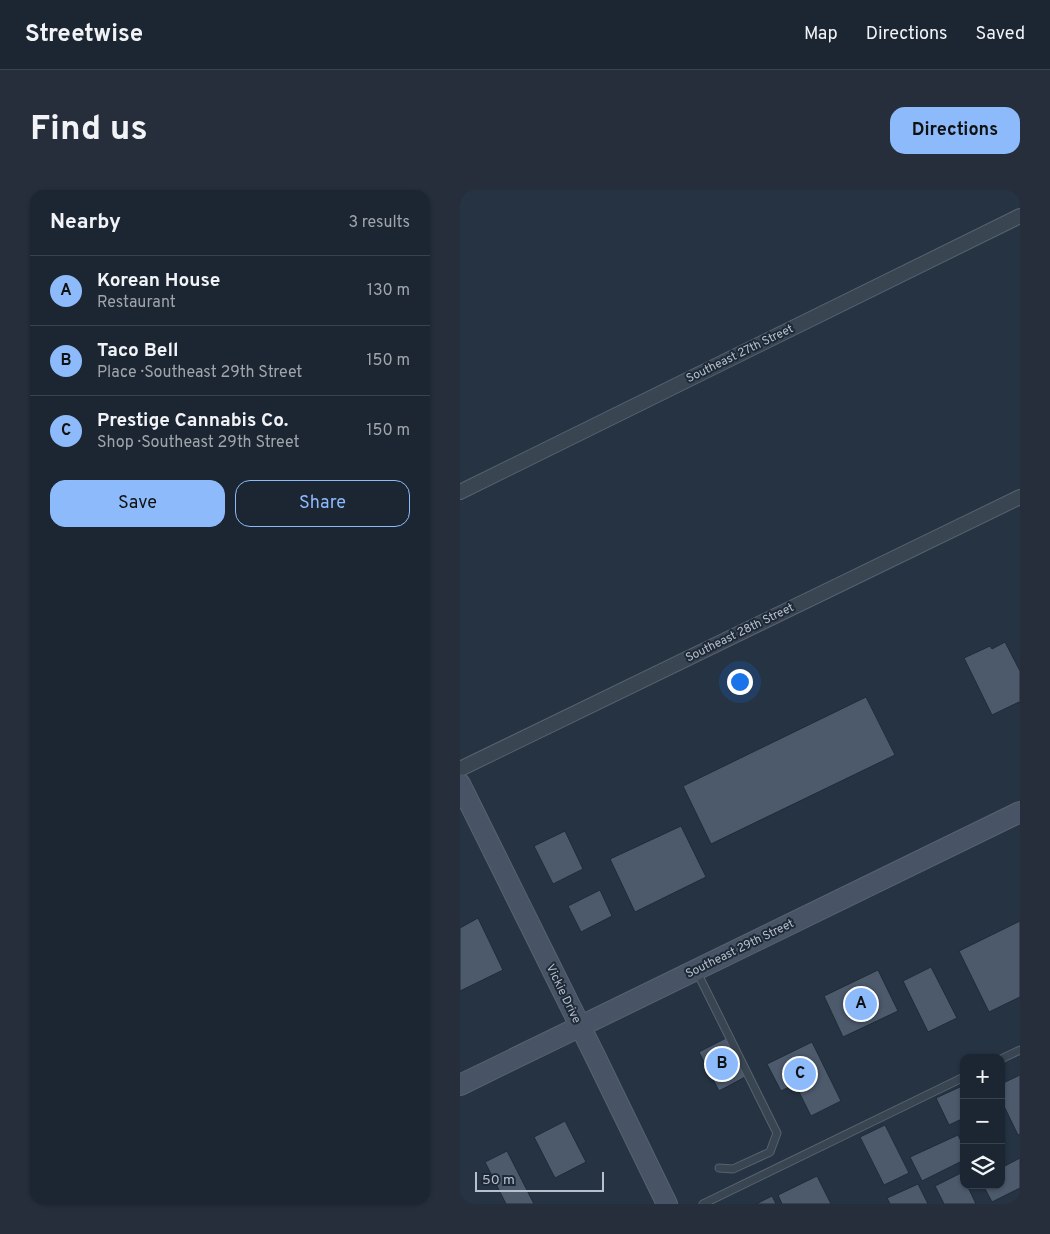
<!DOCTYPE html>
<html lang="en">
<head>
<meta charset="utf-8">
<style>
	:root { --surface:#1c2632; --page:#252e3a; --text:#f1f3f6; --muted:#a0a5ac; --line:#3a434d; --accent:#8dbafb }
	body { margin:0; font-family:Overpass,sans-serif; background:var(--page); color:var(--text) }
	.controls { position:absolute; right:15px; bottom:15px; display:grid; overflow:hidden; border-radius:10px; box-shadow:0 1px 4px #0004 }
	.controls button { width:45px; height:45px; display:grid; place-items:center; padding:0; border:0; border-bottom:1px solid var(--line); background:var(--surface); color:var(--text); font:25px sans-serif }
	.scale { position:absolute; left:15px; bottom:12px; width:129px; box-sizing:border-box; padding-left:5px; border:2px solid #b7c0cc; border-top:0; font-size:14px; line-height:18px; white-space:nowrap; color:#b7c0cc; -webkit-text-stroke:4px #1e2937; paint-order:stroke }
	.you { position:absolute; left:279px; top:491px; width:18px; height:18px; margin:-12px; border:4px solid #fff; border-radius:50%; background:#1a73e8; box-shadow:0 0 0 8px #1a73e833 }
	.badge { display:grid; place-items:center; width:32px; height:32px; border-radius:50%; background:var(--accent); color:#111; font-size:16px; font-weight:700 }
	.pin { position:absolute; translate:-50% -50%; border:2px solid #fff; box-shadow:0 1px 5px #0006 }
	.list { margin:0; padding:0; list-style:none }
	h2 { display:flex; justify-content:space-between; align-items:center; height:65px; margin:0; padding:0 20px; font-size:21px }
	h2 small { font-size:16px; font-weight:400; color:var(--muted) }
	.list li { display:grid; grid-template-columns:32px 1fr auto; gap:15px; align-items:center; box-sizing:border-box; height:70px; padding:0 20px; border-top:1px solid var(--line) }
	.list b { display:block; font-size:19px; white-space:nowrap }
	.list p { margin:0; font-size:16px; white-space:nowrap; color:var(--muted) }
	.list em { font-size:16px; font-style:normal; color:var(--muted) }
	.actions { display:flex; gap:10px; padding:15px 20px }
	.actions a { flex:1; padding:11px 0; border:1px solid var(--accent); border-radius:15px; text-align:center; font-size:18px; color:var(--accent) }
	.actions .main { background:var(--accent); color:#111 }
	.icon { flex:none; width:28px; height:28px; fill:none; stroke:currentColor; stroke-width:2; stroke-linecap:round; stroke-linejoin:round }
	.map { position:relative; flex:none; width:560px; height:1014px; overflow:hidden; border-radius:15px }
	header { display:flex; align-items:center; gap:30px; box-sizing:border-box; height:70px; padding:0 25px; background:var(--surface); border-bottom:1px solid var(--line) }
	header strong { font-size:24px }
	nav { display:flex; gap:28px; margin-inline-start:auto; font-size:18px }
	.intro { display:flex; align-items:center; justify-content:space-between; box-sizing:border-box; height:120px; padding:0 30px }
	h1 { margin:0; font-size:35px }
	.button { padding:12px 22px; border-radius:15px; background:var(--accent); color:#111; font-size:18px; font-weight:700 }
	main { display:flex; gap:30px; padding:0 30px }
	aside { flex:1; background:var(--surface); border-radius:15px; box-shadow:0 1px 4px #0004 }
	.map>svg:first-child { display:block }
	.building { fill:#4c5a6c; stroke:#212b39 }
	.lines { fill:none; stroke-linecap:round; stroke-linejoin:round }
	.lane-casing { stroke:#58626f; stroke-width:9 }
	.street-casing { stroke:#58626f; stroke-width:16 }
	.secondary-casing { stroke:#58626f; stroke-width:22 }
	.lane { stroke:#3a4552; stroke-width:7 }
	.street { stroke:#3a4552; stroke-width:14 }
	.secondary { stroke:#485465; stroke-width:20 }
	.labels { text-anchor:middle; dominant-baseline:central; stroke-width:4; stroke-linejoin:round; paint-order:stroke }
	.street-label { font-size:12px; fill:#b7c0cc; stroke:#1e2937 }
</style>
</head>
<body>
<header>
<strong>Streetwise</strong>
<nav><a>Map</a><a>Directions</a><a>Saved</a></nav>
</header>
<div class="intro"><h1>Find us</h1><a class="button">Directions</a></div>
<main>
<aside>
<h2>Nearby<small>3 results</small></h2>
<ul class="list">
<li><span class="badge">A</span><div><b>Korean House</b><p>Restaurant</p></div><em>130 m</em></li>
<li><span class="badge">B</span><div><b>Taco Bell</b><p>Place · Southeast 29th Street</p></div><em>150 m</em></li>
<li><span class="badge">C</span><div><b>Prestige Cannabis Co.</b><p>Shop · Southeast 29th Street</p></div><em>150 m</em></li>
</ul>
<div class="actions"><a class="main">Save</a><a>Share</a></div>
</aside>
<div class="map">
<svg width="560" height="1014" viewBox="0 0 560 1014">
	<rect width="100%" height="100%" fill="#253343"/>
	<!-- building -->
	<g class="building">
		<polygon points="545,452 560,481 560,514 559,512 532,525 504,468 530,456 532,459"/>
		<polygon points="406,507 435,565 251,654 223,596"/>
		<polygon points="221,636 246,687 175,722 150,669"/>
		<polygon points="105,641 123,679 93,694 74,656"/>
		<polygon points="140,700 152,726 121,742 108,716"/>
		<polygon points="18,728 43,780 0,801 0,738"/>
		<polygon points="560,731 560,807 529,822 499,761"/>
		<polygon points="471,777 497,828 468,842 443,791"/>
		<polygon points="418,780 438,821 383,847 364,806"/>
		<polygon points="266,848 285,887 259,901 239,862"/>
		<polygon points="352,852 381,911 351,926 335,894 321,901 307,874"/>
		<polygon points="560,885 560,944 558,945 541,910 541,894"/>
		<polygon points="502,896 504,900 504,928 489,935 476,908"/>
		<polygon points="105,931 126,972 95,988 74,947"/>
		<polygon points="425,935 449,983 424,995 400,947"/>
		<polygon points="498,945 504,957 504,970 462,991 450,967"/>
		<polygon points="47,961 74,1014 46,1014 25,972"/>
		<polygon points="560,968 560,998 532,1012 523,995 541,995 541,978"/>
		<polygon points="501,983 504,989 504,995 507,995 516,1014 484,1014 475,996"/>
		<polygon points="357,986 371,1014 322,1014 318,1005"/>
		<polygon points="458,994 468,1014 430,1014 427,1008"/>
		<polygon points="312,1006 316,1014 296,1014"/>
	</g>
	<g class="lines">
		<defs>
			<g id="lane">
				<polyline points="237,782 317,943 310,962 273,979 259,978"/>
				<polyline points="541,869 560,860"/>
				<polyline points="243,1014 504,887"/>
			</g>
			<g id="street">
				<polyline points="0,302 560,26"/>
				<polyline points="0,579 560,307"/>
			</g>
			<g id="secondary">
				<polyline points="0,594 135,866 207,1014"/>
				<polyline points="0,895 560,622"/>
			</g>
		</defs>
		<!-- lane casing -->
		<use href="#lane" class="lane-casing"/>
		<!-- street casing -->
		<use href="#street" class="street-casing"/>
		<!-- secondary casing -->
		<use href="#secondary" class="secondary-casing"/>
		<!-- lane -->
		<use href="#lane" class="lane"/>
		<!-- street -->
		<use href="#street" class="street"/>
		<!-- secondary -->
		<use href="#secondary" class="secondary"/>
	</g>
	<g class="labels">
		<!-- street labels -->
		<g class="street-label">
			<text transform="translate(280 164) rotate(-26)">Southeast 27th Street</text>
			<text transform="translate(280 443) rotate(-26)">Southeast 28th Street</text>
			<text transform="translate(280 759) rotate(-26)">Southeast 29th Street</text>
			<text transform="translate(103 804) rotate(64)">Vickie Drive</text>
		</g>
	</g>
</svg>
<div class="controls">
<button>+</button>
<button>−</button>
<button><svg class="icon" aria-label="layers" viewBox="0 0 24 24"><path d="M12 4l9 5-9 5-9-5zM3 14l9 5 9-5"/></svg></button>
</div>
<div class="scale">50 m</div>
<div class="you"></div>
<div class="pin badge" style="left:401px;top:814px">A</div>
<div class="pin badge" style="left:262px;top:874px">B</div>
<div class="pin badge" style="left:340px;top:884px">C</div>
</div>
</main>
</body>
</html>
